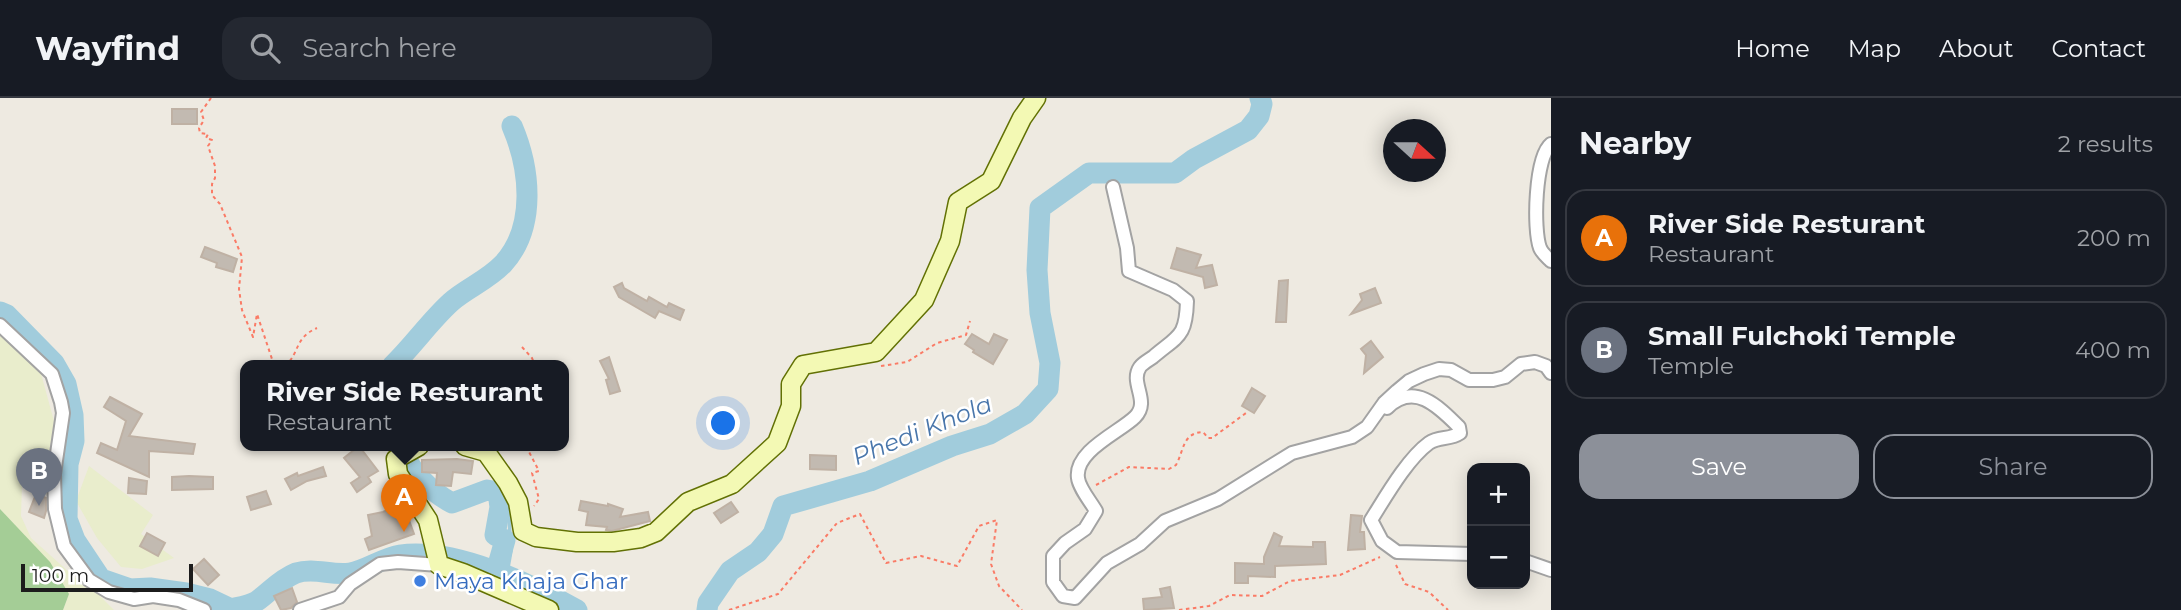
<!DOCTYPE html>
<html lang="en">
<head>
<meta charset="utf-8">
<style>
	:root { --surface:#171b24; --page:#242831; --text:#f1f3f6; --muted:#9ea1a6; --line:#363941; --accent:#8c9099 }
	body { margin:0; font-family:Montserrat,sans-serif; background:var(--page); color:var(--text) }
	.controls { position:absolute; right:21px; bottom:21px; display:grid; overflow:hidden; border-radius:14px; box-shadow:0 4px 18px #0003 }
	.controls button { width:63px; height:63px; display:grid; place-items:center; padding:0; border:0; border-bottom:2px solid var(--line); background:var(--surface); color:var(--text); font:35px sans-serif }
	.compass { position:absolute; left:1383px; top:21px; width:63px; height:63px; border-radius:50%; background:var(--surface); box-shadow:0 4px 18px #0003; rotate:111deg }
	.scale { position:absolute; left:21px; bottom:18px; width:172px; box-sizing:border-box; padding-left:7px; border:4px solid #1c1c1c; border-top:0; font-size:19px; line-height:24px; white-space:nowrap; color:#1c1c1c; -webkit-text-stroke:5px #fff; paint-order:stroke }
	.you { position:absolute; left:724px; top:326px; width:24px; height:24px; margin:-18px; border:5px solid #fff; border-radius:50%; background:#1a73e8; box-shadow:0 0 0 10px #1a73e833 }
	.badge { display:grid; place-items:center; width:46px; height:46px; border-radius:50%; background:var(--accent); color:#fff; font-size:23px; font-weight:700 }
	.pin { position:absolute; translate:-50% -58px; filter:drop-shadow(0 2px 4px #0008) }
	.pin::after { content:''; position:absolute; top:37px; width:24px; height:21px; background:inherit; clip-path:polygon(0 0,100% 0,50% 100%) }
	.popup { position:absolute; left:240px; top:262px; width:329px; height:91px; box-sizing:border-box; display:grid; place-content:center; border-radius:14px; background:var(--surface); filter:drop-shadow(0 2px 5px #0005); font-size:23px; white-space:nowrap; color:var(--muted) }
	.popup b { font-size:26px; color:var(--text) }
	.popup::after { content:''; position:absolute; left:50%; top:100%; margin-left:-14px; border:14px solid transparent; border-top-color:var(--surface) }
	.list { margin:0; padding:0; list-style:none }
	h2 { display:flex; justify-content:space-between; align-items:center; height:91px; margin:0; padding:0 28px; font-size:30px }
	h2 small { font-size:23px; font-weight:400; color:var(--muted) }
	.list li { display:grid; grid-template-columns:46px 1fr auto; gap:21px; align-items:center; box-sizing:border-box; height:98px; margin:0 14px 14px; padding:0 14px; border:2px solid var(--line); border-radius:21px }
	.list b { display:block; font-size:26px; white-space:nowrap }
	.list p { margin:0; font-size:23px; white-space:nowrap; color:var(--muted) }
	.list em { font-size:23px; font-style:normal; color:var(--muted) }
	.actions { display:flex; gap:14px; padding:21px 28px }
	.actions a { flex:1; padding:16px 0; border:2px solid var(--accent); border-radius:21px; text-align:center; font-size:24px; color:var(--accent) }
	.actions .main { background:var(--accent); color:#fff }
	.icon { flex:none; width:38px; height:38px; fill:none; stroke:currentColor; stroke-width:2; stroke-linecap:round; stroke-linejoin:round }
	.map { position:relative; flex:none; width:1551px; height:512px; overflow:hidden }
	header { display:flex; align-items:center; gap:42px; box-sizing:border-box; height:98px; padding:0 35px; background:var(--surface); border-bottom:2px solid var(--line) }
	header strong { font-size:33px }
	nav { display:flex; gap:38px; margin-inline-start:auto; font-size:24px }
	.search { width:490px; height:63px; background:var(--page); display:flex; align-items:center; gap:18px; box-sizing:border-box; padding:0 24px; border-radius:21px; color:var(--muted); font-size:26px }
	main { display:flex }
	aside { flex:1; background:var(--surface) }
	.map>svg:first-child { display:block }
	.farmland { fill:#e9edcc }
	.forest { fill:#a4cd96 }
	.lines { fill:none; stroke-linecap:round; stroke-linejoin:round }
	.stream { stroke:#a1ccdc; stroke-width:3.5 }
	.river { stroke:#a1ccdc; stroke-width:21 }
	.building { fill:#c2bab1; stroke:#bfb1a4; stroke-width:2 }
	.minor-casing { stroke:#a3a3a3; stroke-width:16 }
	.secondary-casing { stroke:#627104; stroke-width:21 }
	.path { stroke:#fa7b66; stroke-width:2; stroke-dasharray:3.5 3.5; stroke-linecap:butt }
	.minor { stroke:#fff; stroke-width:12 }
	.secondary { stroke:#f3f9b4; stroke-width:18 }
	.shop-dot { fill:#3f7fe0; stroke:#fff; stroke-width:2.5 }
	.labels { text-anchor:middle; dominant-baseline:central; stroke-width:5; stroke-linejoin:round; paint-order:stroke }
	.shop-label { font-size:23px; fill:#366cbe; stroke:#fff; text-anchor:start }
	.water-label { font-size:24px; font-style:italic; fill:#4976ab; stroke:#fff }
</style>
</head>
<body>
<header>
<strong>Wayfind</strong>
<div class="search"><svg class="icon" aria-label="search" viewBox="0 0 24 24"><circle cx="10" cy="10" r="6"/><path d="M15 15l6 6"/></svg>Search here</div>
<nav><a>Home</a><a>Map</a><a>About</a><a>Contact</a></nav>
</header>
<main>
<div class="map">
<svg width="1551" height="512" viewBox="0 0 1551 512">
	<rect width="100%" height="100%" fill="#eeeae1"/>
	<!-- farmland -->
	<g class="farmland">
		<polygon points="0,238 22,254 40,272 54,323 46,375 22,387 21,418 31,440 79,483 98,496 114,512 63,512 69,496 0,411"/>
		<polygon points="89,368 153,417 141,436 174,460 142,471 121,469 97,440 76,403"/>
	</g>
	<!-- forest -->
	<polygon class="forest" points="0,411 50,464 69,496 63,512 0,512"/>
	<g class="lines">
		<!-- stream -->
		<g class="stream">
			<polyline points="395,265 395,268"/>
			<polyline points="408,373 436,402 450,408 485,394 501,391 504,394"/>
			<polyline points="508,403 511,453 508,470 511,480"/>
		</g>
		<!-- river -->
		<g class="river">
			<path d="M 0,214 L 7,217 L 54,265 L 66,286 L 73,317 L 74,343 L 68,366 L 67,421 L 75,442 L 101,481 L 130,491 L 150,490 L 186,495 L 210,501 L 231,511 C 239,509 250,507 257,503 C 271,493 279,482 296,475 C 314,469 332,478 350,475 C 367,472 382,460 400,457 C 454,449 531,486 577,512"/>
			<path d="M 392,268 C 413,248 429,224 451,204 C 467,190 488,182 503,166 C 537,129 530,70 512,28"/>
			<path d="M 402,348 C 405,370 433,395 452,405 L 487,392 L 498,394 L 500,409 L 495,437 L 505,442 L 496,474"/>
			<polyline points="707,512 708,505 730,473 758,454 773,436 783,408 870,383 952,348 990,336 1025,316 1048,291 1050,265 1040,215 1037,172 1040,110 1089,75 1175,75 1194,61 1248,32 1259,18 1262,6 1260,0"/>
		</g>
	</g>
	<!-- building -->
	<g class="building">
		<rect x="172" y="11" width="25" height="15"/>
		<polygon points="205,149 237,161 233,174 216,169 217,165 201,159"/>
		<polygon points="1177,150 1201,157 1196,170 1212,167 1217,187 1205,190 1203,179 1171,170"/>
		<polygon points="1288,182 1286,224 1276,224 1279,183"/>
		<polygon points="622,185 624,190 647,203 649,199 667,209 669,205 684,212 680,222 659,213 655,220 619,199 614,189"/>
		<polygon points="1375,190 1381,205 1351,216 1362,202 1360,196"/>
		<polygon points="972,236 989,246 994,236 1007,242 993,266 973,254 974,252 965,246"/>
		<polygon points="1371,243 1383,259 1364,275 1366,257 1361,251"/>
		<polygon points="609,259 620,293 610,296 606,282 609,281 600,263"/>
		<polygon points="1252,290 1265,298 1254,315 1242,308"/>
		<polygon points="110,299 142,316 129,338 195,346 193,356 149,353 149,379 97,355 101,345 117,352 126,323 104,309"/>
		<polygon points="359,348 378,373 368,379 371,384 357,394 351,385 360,379 344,360"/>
		<polygon points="810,357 836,358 836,372 810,371"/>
		<polygon points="457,361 473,363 471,376 453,374 451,388 436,387 437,375 422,374 422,362"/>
		<polygon points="323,369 326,378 307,383 291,392 285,381 297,375 298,378"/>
		<polygon points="189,378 213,379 213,391 172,392 172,379"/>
		<polygon points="129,380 147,383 146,396 128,395"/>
		<polygon points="266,393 271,406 251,412 247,399"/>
		<polygon points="36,396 46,400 46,413 44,420 29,414"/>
		<polygon points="581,403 608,408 608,406 623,411 620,419 648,414 650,423 612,433 606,432 607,429 586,427 588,414 579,412"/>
		<polygon points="731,404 738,414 721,425 714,415"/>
		<polygon points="403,405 409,413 406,414 414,436 369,452 365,441 372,438 368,417 383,414"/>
		<polygon points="1351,417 1362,418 1360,434 1364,434 1365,451 1348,452"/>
		<polygon points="147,435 165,445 158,458 140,448"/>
		<polygon points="1274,435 1282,439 1279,448 1313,449 1313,444 1325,444 1326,466 1275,468 1275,479 1248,478 1248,485 1235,485 1235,465 1264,466 1264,459"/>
		<polygon points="204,461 219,477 208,487 193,471"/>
		<polygon points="1170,489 1174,510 1144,512 1143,501 1162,499 1160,491"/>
		<polygon points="292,490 297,504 291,510 281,512 274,498"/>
	</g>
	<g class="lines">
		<defs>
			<g id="minor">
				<path d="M 1551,46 C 1535,59 1533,131 1540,150 C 1542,155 1547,159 1551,163"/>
				<path d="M 1113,89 L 1127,150 L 1129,173 L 1173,192 L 1187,203 C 1186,239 1179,237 1153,259 C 1149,262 1143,265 1140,269 C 1129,285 1151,303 1135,319 C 1120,334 1074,353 1078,380 C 1079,390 1091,404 1096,413 L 1085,431 L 1065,445 L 1053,458 L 1053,484 L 1063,498 L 1075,500 L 1107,465 L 1140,446 L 1165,423 L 1218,401 L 1292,355 L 1352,339 L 1367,329 L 1384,305 L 1397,293 L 1409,283 L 1424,276 L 1439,271 L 1451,272 L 1469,282 L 1493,282 L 1505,279 L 1521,266 L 1535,264 L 1546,268 L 1551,275"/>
				<polyline points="0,227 52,276 61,304 63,315 54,376 55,411 64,448 89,482 109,494 134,501 153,498 179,502 204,512"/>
				<path d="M 1387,310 C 1414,283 1439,309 1459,329 L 1460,335 C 1450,342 1439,338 1429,345 C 1407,361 1385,400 1371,422 L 1382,443 L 1397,454 L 1472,456"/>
				<polyline points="1525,463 1551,472"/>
				<polyline points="300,512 339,499 350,486 380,466 398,464 439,467"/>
			</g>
			<g id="secondary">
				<polyline points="419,348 396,361 398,376 428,422 439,467 463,475 549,512"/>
				<polyline points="465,348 486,354 508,385 518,404 523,433 536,439 577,444 613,444 641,440 656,434 688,404 732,386 777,345 791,308 791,286 803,267 876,254 924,202 950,143 958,104 991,83 1022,20 1036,0"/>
			</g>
		</defs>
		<!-- minor casing -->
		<use href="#minor" class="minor-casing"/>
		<!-- secondary casing -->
		<use href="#secondary" class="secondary-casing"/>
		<!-- path -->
		<g class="path">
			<polyline points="211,0 201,14 204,22 199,30 200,35 208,36 206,40 212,42 208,48 215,68 215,80 212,86 212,97 220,106 242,159 239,191 242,212 253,239 257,216 273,264 271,268"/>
			<polyline points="522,249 532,260 535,268"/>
			<path d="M 285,268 C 300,255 294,240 317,230"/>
			<polyline points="881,268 907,264 937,245 966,237 970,223"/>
			<polyline points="529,348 528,352 539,373 532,375 539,401 534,408"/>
			<path d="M 1096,387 L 1129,369 L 1169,371 L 1176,367 C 1184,353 1182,335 1203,334 L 1208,340 L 1212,340 L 1246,315"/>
			<polyline points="1396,467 1405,486 1429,494 1448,512"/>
			<polyline points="729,512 778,496 837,425 860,416 886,465 921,458 957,468 979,428 997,422 991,466 999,488 1022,512"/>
			<polyline points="1179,512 1209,508 1230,497 1262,498 1290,483 1340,477 1380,459"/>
		</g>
		<!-- minor -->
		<use href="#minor" class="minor"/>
		<!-- secondary -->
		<use href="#secondary" class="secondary"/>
	</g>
	<!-- markers -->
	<circle class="shop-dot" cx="420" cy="483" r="7"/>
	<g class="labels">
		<!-- shop labels -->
		<g class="shop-label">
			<text x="434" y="483">Maya Khaja Ghar</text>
		</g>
		<!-- water labels -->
		<g class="water-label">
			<text transform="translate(922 332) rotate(-22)">Phedi Khola</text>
		</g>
	</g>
</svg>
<div class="controls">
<button>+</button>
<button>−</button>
</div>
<svg class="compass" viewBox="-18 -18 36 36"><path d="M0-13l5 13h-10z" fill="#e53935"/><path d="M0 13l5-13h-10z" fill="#9ea1a6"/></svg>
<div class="scale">100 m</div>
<div class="you"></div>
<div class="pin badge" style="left:404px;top:434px;background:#e8710a">A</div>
<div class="popup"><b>River Side Resturant</b>Restaurant</div>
<div class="pin badge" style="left:39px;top:408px;background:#6b7280">B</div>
</div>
<aside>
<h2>Nearby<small>2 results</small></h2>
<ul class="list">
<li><span class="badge" style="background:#e8710a">A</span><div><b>River Side Resturant</b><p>Restaurant</p></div><em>200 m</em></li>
<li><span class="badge" style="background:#6b7280">B</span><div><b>Small Fulchoki Temple</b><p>Temple</p></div><em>400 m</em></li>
</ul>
<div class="actions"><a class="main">Save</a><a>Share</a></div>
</aside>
</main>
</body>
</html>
